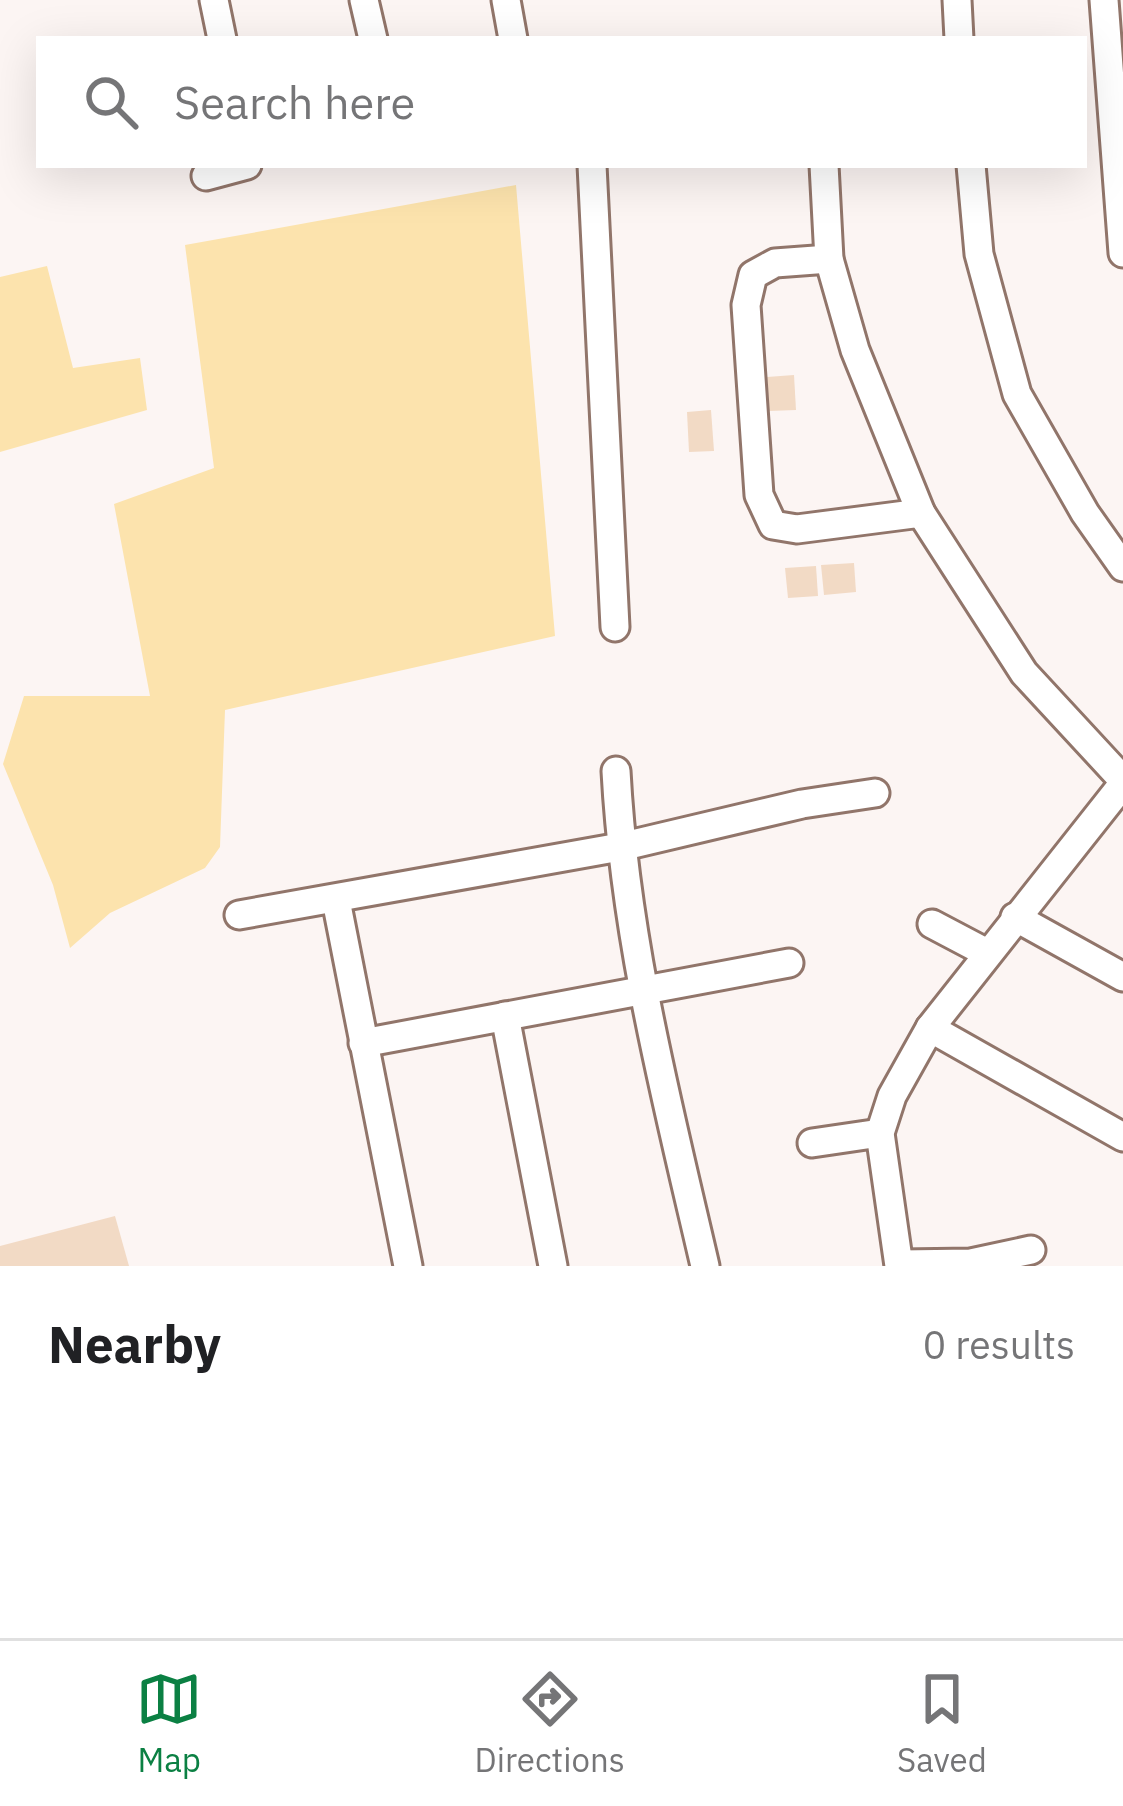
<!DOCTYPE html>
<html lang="en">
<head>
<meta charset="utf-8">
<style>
	:root { --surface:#fff; --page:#f2f2f2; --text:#202124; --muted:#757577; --line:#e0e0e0; --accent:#0b8043 }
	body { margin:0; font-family:"IBM Plex Sans",sans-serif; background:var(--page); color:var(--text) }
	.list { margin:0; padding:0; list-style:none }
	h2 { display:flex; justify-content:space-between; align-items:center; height:156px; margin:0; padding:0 48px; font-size:51px }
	h2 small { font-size:39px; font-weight:400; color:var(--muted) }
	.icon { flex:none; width:66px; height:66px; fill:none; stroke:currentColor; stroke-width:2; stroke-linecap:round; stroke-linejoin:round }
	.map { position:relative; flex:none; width:1123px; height:1266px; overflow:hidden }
	.search { position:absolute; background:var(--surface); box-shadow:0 12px 48px #0002; left:36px; right:36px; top:36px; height:132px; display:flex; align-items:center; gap:30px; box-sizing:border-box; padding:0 42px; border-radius:0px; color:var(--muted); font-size:45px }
	.sheet { height:372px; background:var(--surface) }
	nav { display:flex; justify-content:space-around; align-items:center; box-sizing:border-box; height:168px; border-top:3px solid var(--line); background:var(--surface); font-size:33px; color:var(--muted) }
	nav a { display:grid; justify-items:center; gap:6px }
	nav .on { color:var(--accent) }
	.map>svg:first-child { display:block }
	.green { fill:#fce3ad }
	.building { fill:#f2dac5 }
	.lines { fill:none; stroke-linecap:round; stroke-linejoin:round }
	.minor-casing { stroke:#91756a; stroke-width:33 }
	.minor { stroke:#fff; stroke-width:27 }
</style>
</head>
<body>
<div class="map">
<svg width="1123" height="1266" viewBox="0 0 1123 1266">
	<rect width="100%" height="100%" fill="#fcf5f3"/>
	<!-- green -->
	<g class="green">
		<polygon points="516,185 555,636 225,710 220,847 205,868 110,913 70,948 53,885 3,764 24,696 150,696 114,504 214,468 185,245"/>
		<polygon points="47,266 73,368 140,358 147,410 0,452 0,277"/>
	</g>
	<!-- building -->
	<g class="building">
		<polygon points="794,375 796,410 769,411 767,377"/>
		<polygon points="711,410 714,451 689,452 687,412"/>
		<polygon points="854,563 856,592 824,595 821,565"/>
		<polygon points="816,566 818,596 788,598 785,568"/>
		<polygon points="115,1216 129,1266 0,1266 0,1246"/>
	</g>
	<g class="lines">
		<defs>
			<g id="minor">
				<polyline points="214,0 222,39"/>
				<polyline points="364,0 373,39"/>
				<polyline points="506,0 513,39"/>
				<polyline points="957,0 959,39"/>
				<polyline points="1104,0 1123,253"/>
				<polyline points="592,165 615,627"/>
				<polyline points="824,165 829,259 855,350 921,513 1024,673 1123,780"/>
				<polyline points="971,165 979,254 1017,394 1085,513 1123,567"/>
				<polyline points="206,176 247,165"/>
				<polyline points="829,259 775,263 753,275 746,305 759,495 773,525 797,529 921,513"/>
				<path d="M 616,771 C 625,940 667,1102 705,1266"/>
				<polyline points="336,900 408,1266"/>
				<polyline points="239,915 620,847 802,804 875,793"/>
				<polyline points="1015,917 1123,977"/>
				<polyline points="932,924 987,953"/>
				<polyline points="505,1016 553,1266"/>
				<polyline points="930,1028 1123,1137"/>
				<polyline points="363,1043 789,963"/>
				<polyline points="812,1143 880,1133"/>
				<polyline points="901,1264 971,1263 1031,1250"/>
				<polyline points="899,1266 880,1133 892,1096 930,1028 1123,784"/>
			</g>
		</defs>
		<!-- minor casing -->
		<use href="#minor" class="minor-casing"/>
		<!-- minor -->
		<use href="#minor" class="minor"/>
	</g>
</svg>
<div class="search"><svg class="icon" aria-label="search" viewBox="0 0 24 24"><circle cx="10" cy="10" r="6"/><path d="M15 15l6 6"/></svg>Search here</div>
</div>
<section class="sheet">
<h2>Nearby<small>0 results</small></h2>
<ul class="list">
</ul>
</section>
<nav>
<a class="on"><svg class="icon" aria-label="map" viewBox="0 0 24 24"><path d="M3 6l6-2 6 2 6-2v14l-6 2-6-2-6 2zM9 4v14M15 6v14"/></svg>Map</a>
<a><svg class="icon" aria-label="directions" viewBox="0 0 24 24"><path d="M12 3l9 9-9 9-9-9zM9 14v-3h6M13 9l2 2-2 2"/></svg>Directions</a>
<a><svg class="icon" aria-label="saved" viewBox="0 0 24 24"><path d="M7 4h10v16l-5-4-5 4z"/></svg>Saved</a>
</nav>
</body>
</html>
